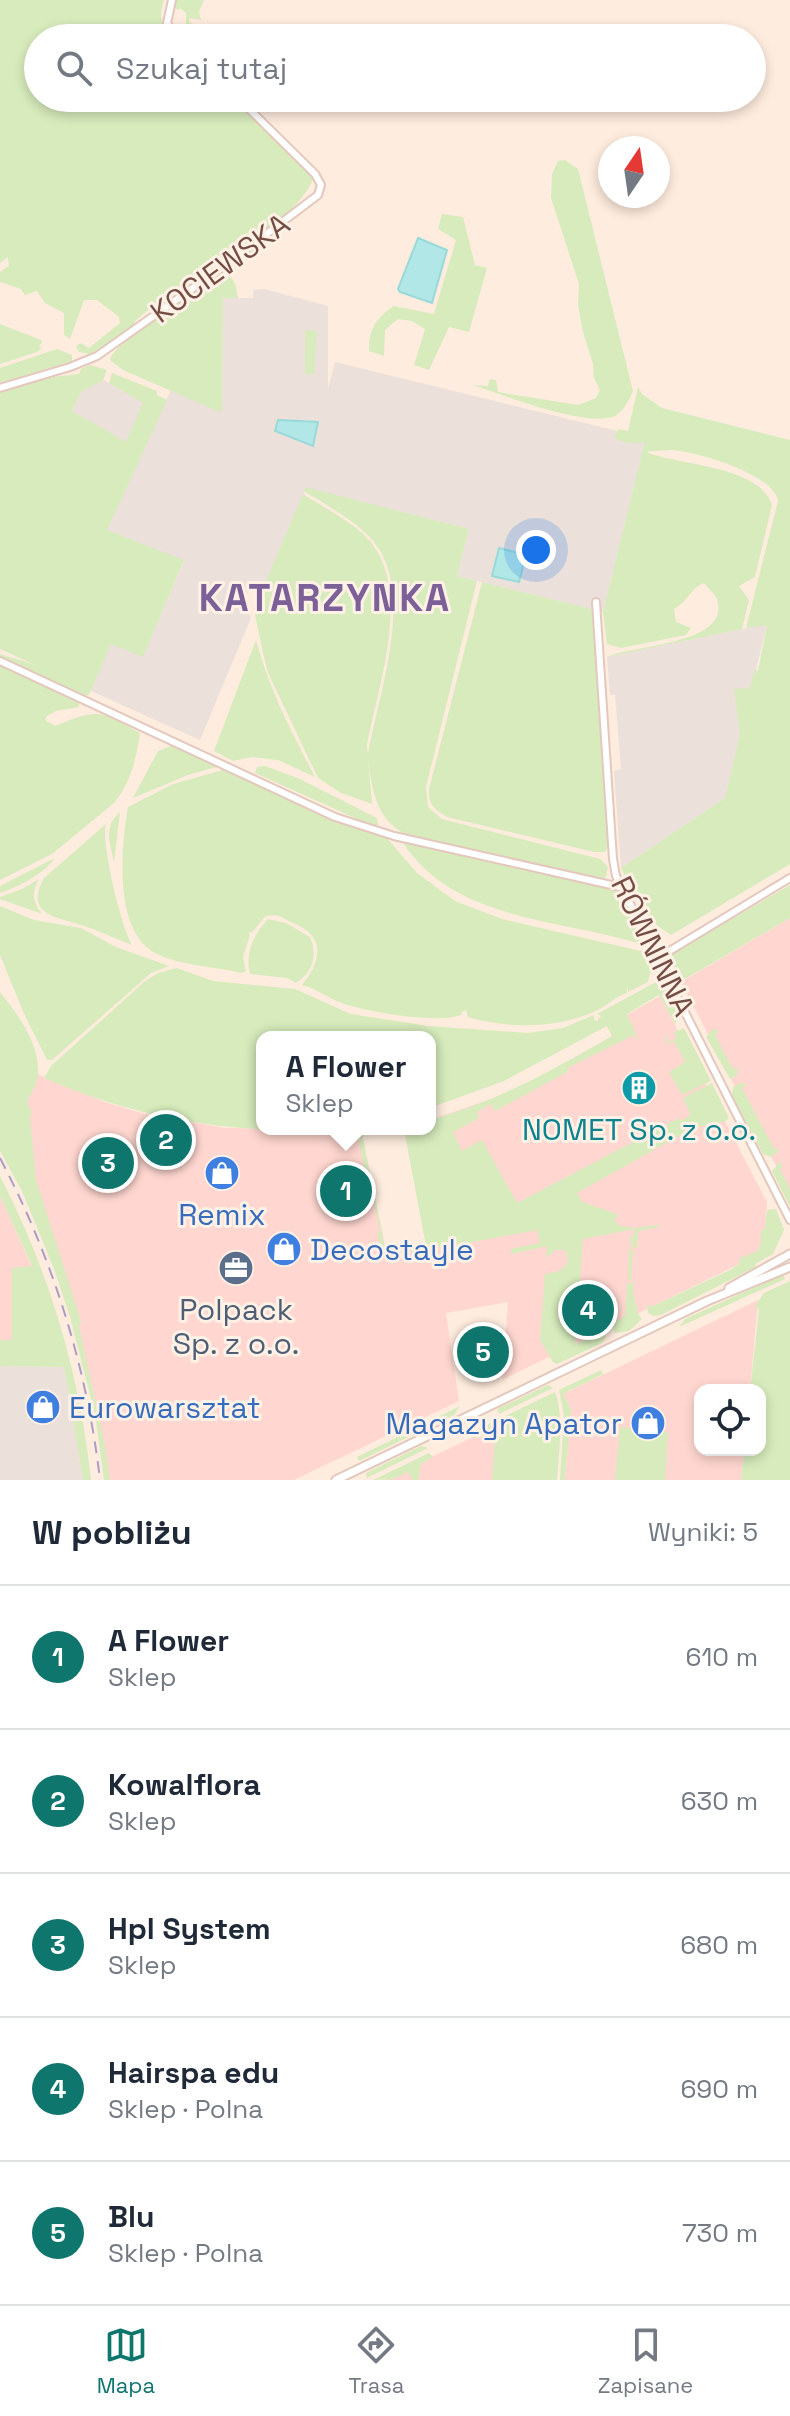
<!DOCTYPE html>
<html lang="pl">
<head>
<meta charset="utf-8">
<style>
	:root { --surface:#fff; --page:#f2f2f3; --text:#1f2937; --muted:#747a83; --line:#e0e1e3; --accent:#0f766e }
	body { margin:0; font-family:"Space Grotesk",sans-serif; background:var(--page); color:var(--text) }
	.controls { position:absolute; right:24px; bottom:24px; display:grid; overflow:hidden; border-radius:16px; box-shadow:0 4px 12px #0003 }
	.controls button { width:72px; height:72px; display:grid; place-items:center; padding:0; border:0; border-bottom:2px solid var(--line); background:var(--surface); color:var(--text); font:40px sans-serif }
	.compass { position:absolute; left:598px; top:136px; width:72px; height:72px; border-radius:50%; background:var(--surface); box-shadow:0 4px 12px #0003; rotate:13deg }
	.you { position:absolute; left:536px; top:550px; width:28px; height:28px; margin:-20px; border:6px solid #fff; border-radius:50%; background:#1a73e8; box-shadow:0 0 0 12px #1a73e833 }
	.badge { display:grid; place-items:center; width:52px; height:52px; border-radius:50%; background:var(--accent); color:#fff; font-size:26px; font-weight:700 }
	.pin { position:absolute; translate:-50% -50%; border:4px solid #fff; box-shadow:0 2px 8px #0006 }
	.popup { position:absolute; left:256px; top:1031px; width:180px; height:104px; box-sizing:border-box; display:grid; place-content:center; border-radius:16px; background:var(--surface); filter:drop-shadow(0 2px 6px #0005); font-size:26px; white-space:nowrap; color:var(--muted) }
	.popup b { font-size:30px; color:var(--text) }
	.popup::after { content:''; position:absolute; left:50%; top:100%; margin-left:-16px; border:16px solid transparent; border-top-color:var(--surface) }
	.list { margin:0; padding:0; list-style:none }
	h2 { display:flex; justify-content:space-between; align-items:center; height:104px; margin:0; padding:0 32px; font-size:34px }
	h2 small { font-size:26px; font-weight:400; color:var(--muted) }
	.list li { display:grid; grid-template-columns:52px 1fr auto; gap:24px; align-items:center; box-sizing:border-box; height:144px; padding:0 32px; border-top:2px solid var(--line) }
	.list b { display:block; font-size:30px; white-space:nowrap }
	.list p { margin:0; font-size:26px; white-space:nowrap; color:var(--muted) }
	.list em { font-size:26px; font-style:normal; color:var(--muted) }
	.icon { flex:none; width:44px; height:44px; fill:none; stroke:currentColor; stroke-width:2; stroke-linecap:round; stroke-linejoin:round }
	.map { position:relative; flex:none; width:790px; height:1480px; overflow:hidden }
	.search { position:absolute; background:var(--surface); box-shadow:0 4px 12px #0003; left:24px; right:24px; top:24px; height:88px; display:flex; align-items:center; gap:20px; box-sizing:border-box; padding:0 28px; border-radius:44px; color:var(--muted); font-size:30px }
	.sheet { height:824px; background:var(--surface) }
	nav { display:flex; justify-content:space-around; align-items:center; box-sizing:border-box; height:112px; border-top:2px solid var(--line); background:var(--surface); font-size:22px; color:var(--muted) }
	nav a { display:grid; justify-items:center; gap:4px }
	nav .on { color:var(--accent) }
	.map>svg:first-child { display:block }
	.commercial { fill:#ffd7d0 }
	.industrial { fill:#ebe0da }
	.green { fill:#d7ebbc }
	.water { fill:#b2e7e7; stroke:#97dad9; stroke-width:2 }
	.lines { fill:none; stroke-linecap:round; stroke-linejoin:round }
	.minor-casing { stroke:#e4c8bd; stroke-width:10 }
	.tertiary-casing { stroke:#e4c8bd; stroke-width:11 }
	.minor { stroke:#fff; stroke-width:6 }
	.tertiary { stroke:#fff; stroke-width:7 }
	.rail { stroke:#ac9dc6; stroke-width:2; stroke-dasharray:12 8; stroke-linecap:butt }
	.labels { text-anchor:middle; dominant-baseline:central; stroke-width:6; stroke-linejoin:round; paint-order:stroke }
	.street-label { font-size:30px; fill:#744e45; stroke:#fff1e5 }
	.culture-label { font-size:30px; fill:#0d838f; stroke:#fff1e5 }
	.shop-label { font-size:30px; fill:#366cbe; stroke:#fff1e5; text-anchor:start }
	.service-label { font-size:30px; fill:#4e5e75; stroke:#fff1e5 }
	.district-label { font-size:38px; font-weight:bold; letter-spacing:2px; fill:#7c6098; stroke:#fff1e5 }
</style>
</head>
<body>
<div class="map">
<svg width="790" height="1480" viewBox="0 0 790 1480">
	<rect width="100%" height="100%" fill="#feecde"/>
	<!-- commercial -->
	<g class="commercial">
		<polygon points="790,918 790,1193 681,982"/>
		<polygon points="660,996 767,1202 764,1252 502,1380 508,1302 446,1313 459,1401 294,1480 108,1480 92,1386 64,1281 0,1103 35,1073 105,1102 145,1114 226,1128 361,1129 387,1255 427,1246 404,1129 430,1129 430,1120 514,1091 541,1077 612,1036 607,1026"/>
		<polygon points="0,1196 32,1267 54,1328 0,1366"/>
		<polygon points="758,1300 750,1390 700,1390 700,1450 744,1450 741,1480 565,1480 571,1409 563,1394"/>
		<polygon points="499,1424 495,1480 384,1480 465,1441"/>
	</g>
	<!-- industrial -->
	<g class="industrial">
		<polygon points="264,289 328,306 328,389 335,362 646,438 603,612 457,576 469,529 306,488 262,591 250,587 243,602 251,618 200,740 91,691 111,643 143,656 184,561 107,530 171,390 222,412 223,298 253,298 253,290"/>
		<polygon points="102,379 144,403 126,443 72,411 81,392"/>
		<polygon points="767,624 725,798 621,868 614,771 621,769 615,695 610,695 607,657"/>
		<polygon points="0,1366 64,1367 83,1480 0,1480"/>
	</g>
	<!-- green -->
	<g class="green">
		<path d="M 0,0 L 164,0 C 159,15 160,27 171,38 L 38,38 L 38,98 L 235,98 L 315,173 C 304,220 205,265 168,294 C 158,302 146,312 135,321 L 134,327 L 90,354 L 79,352 L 76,346 L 81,343 L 89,348 L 120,323 L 119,317 L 97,300 L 84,300 L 70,339 L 64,335 L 64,313 L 45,303 L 37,291 L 25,295 L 21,289 L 0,282 L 0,272 L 9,266 L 8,257 L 0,263 Z"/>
		<polygon points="177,0 204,0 199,12 201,20 190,18 189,22 197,26 212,28 215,33 212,38 197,38 186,31 186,13 180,8 179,10 174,8"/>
		<path d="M 565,160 L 578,169 L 633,391 C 629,400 624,411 615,416 C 587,428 503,395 473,385 L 488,386 L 490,379 L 496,380 L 498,392 L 578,405 L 596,398 L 600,390 L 594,378 L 593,364 L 583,332 L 578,305 L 579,284 L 551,198 L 552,174 L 558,161 Z"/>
		<path d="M 442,214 L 463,217 L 475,265 L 487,268 L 469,332 L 449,327 L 429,370 L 414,365 L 425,329 L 412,321 L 398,319 L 385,330 L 384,356 L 369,351 C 368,330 377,317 394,306 L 434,314 L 456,240 L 438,229 Z"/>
		<path d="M 228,274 L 235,283 L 238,298 L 223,298 L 222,413 L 123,370 L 110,360 C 111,345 199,288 217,276 L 221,275 L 224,281 Z"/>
		<polygon points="0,324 41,340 42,342 39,347 42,348 37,352 0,364"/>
		<polygon points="305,330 317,331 314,374 305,374"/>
		<polygon points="57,349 72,355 72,361 0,383 0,368"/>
		<polygon points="90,365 107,370 103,380 81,392 72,411 126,442 143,403 109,383 112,373 157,391 157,395 167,400 107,530 184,560 143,657 111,644 90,693 86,696 0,658 0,654 33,664 0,649 0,393 53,377 79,374 81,369"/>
		<path d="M 638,387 L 642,394 L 662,408 L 790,440 L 790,864 L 671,935 L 647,918 L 621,868 L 725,798 L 740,735 L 734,688 L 749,689 L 755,670 L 758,671 L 767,625 L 746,628 L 778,501 C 775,475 696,451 672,450 C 664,450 654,451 646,452 C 680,466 759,465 772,505 L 755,577 L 739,586 L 749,600 L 742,629 L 607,657 C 629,645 736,645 716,597 C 713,592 707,587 704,583 C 691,587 689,601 674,609 L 676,622 L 691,628 L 686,635 L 621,648 L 607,644 L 603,612 L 645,441 C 638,445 621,443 614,437 L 618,429 L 628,431 Z"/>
		<path d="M 305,487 L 469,529 L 457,576 L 477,581 L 426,787 L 428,807 L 442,819 L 600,859 L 608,867 L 606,877 L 601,879 L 411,837 C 376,822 372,791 368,757 L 372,804 L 341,793 L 318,778 L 268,673 L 263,653 L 255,615 L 258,600 L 303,494 C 324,508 352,521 369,540 C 413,590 378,686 367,745 L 368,754 C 378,695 416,594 374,542 C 357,521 327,506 304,491 Z"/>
		<path d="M 482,582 L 595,610 L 609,845 L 605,852 L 594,852 L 447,817 C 434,810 428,804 429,789 Z"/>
		<path d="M 256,640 C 269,689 292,733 315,777 L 278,760 L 252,757 L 233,761 L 214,751 Z"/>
		<path d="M 0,666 L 79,703 L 79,707 L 56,711 L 47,716 L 45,720 L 55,726 C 98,708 100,710 140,733 C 136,759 131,782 114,803 L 52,854 L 0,880 Z"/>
		<polygon points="174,745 217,767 188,775 133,798 158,751"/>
		<polygon points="265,766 300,779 377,818 378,825 375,827 255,773 257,767"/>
		<path d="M 226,769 L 386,837 L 417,873 L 455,901 L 502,919 L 645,952 L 655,960 L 657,969 L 655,972 L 650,973 L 648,982 L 628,992 L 627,985 L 627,993 C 617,996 609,1004 600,1009 C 560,1029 510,1029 468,1017 L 466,1010 L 462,1012 L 461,1015 C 438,1024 366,1012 342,1003 C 327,998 316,988 302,985 C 320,963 327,937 295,924 C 284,919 278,913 266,916 L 252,932 L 248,933 L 250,935 L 243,957 L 246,971 L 241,973 C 214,966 180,966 155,953 C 113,930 121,846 128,807 L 173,784 Z"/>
		<path d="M 120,812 L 114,862 C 110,843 103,826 120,812 Z"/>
		<path d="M 106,824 C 101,845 121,926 132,945 C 116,939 100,931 84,926 C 59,917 23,916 44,878 Z"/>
		<path d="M 403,843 L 613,889 L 623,900 L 642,940 L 638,943 C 557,919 454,920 403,843 Z"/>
		<path d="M 55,858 C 44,874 18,887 0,893 L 0,886 Z"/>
		<path d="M 39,879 C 31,893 33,902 42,914 L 0,899 L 0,897 L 22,889 Z"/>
		<polygon points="790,885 790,918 685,979 670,973 668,960 675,952"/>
		<polygon points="0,906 34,920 81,928 116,947 169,966 151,973 52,1060 47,1060 25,1016 0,955"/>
		<path d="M 268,919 L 286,923 L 310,937 C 318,956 313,972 296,983 L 287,978 L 250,974 C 245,953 253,935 268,919 Z"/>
		<path d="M 177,968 L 213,981 L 295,989 L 351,1014 L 428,1026 L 528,1033 L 563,1028 L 594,1015 L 594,1020 L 597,1021 L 601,1016 L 597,1014 L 654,983 L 663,983 L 680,1015 L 675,1024 L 659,995 L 627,1014 L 639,1041 L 634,1035 L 567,1068 L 569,1071 L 495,1111 L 491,1104 L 477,1112 L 479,1118 L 453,1132 L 462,1151 L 482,1140 L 517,1203 L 679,1118 L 681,1121 L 689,1116 L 690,1113 L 683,1098 L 712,1083 L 729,1118 L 726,1121 L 693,1128 L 577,1193 L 582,1202 L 617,1214 L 618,1217 L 614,1219 L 619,1226 L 635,1228 L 659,1225 L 659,1227 L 638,1231 L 637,1248 L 633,1248 L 633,1237 L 630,1249 L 636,1251 L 633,1251 L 631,1280 L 628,1281 L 630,1236 L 634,1236 L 634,1229 L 583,1239 L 575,1344 L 604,1331 L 606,1336 L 602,1343 L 557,1364 L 553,1362 L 540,1340 L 545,1274 C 559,1272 574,1267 565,1250 L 555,1250 L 546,1258 L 547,1246 L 511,1254 L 511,1249 L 540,1243 L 537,1230 L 457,1245 L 454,1242 L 451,1244 L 453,1254 L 448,1245 L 383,1257 L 377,1233 L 380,1232 L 372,1194 L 369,1193 L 357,1129 L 361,1129 L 386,1254 L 426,1246 L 404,1129 L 430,1129 L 430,1120 C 496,1102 553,1070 612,1036 L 607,1026 L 504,1081 L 430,1108 L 430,1037 L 262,1037 L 262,1129 C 185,1126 114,1108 44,1078 L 51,1066 L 144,982 L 158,973 Z"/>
		<path d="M 0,992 C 17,1013 40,1044 38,1073 C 38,1084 30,1093 27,1103 L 32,1112 L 30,1118 L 36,1180 L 81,1321 L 79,1327 L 104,1440 L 110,1480 L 104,1480 L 95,1414 L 70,1317 L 54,1269 L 22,1191 L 0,1151 Z"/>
		<polygon points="684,1028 711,1081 682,1095 669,1072 685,1062 674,1041 667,1044 665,1038 666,1036 669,1042 676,1038 674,1032"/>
		<polygon points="713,1029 719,1031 715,1035 733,1069 738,1068 737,1076 730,1079 706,1037"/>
		<polygon points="741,1083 747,1085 742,1088 774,1149 778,1148 778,1152 770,1157 763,1154 732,1096 733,1087"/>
		<polygon points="781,1161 782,1167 780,1169 790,1190 790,1207 772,1171"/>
		<path d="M 0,1176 C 49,1271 80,1374 91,1480 L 83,1480 L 64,1367 L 0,1366 L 0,1340 L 12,1340 L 12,1268 L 32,1266 L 0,1196 Z"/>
		<path d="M 776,1209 L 784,1230 L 773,1254 L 755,1264 L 756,1267 L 661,1315 L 653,1316 L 648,1313 L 647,1304 L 651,1307 L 730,1270 L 739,1264 L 740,1258 C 759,1250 761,1254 761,1231 L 765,1228 L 767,1210 Z"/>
		<polygon points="783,1274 785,1279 679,1327 685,1319"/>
		<polygon points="790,1281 790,1480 741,1480 744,1450 760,1450 760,1390 750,1390 759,1310 755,1306 764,1293"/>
		<polygon points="633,1282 634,1298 638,1310 636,1311 642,1319 629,1331 615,1333 612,1324 625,1316 627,1284"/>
		<polygon points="601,1370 603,1374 563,1394 571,1409 565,1480 560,1480 564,1416 559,1390"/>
		<polygon points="548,1385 553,1388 499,1414 497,1409"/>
		<path d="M 555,1392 C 564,1412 559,1453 557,1480 L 492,1480 L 496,1428 L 475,1439 L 472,1432 Z"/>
		<polygon points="460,1406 454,1415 359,1461 357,1457"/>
		<polygon points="620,1427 668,1432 665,1480 615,1480"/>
		<polygon points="421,1446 428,1448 367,1478 366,1473"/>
		<polygon points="429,1453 433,1457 421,1464 418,1480 413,1480 408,1472 393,1479 373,1480"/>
	</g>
	<!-- water -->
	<g class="water">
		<polygon points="418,238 447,250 432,303 400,292 398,289"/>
		<polygon points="278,420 318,422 313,446 275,431"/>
		<polygon points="499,548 526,555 519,582 492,576"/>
	</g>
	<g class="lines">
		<defs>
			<g id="minor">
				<polyline points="172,0 167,23 177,38"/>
				<polyline points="0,388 70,367 97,356 227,264 318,195 321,185 315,174 238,98"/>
				<polyline points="596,602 613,859 616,876 790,1220"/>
				<polyline points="0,661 335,817 394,836 620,887"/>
				<polyline points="658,958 790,878"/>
			</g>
			<g id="tertiary">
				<polyline points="729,1288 790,1254"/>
				<polyline points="336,1480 707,1301 790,1267"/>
			</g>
		</defs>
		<!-- minor casing -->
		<use href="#minor" class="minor-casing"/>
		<!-- tertiary casing -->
		<use href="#tertiary" class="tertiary-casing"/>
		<!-- minor -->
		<use href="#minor" class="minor"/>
		<!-- tertiary -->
		<use href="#tertiary" class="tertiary"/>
		<!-- rail -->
		<path class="rail" d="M 0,1158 C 53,1259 87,1367 100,1480"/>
	</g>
	<!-- icons -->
	<defs>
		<symbol id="building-disc" viewBox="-11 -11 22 22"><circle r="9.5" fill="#0f9aa8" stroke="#fff1e5"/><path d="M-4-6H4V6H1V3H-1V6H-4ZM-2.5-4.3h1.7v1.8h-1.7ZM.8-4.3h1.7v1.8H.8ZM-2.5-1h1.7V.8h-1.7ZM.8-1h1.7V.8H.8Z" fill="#fff"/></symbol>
		<symbol id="shop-disc" viewBox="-11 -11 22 22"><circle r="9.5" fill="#3f7fe0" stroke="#fff1e5"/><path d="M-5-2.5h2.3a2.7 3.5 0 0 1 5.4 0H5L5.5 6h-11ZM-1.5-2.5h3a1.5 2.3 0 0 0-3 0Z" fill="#fff"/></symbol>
		<symbol id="office-disc" viewBox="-11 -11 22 22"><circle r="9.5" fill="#5c6f8a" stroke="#fff1e5"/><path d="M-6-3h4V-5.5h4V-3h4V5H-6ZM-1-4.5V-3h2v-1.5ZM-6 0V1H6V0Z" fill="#fff"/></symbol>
	</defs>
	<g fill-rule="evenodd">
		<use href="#building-disc" x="619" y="1068" width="40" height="40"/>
		<use href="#shop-disc" x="202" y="1153" width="40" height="40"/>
		<use href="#shop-disc" x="264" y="1229" width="40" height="40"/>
		<use href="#office-disc" x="216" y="1248" width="40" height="40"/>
		<use href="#shop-disc" x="23" y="1387" width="40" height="40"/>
		<use href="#shop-disc" x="628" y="1403" width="40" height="40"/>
	</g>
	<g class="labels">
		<!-- street labels -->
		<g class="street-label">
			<text transform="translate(220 268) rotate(-36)">KOCIEWSKA</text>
			<text transform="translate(653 946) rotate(64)">RÓWNINNA</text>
		</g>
		<!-- culture labels -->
		<g class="culture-label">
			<text x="639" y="1129">NOMET Sp. z o.o.</text>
		</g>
		<!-- shop labels -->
		<g class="shop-label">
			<text x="222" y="1214" text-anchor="middle">Remix</text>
			<text x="310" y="1249">Decostayle</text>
			<text x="69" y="1407">Eurowarsztat</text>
			<text x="622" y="1423" text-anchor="end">Magazyn Apator</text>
		</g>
		<!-- service labels -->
		<g class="service-label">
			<text x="236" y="1309">Polpack<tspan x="236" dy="34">Sp. z o.o.</tspan></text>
		</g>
		<!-- district labels -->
		<g class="district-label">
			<text x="325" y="598">KATARZYNKA</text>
		</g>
	</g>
</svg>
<div class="controls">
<button><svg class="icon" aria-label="locate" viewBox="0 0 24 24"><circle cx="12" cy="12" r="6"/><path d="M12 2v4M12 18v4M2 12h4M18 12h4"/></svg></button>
</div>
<svg class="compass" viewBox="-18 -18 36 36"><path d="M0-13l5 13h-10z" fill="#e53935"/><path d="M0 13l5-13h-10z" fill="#747a83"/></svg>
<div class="you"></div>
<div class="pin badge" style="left:346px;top:1191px">1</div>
<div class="popup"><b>A Flower</b>Sklep</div>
<div class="pin badge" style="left:166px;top:1140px">2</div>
<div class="pin badge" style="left:108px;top:1163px">3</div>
<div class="pin badge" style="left:588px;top:1310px">4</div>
<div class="pin badge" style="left:483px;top:1352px">5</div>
<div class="search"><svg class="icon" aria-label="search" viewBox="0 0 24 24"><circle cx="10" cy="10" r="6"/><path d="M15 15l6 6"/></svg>Szukaj tutaj</div>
</div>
<section class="sheet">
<h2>W pobliżu<small>Wyniki: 5</small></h2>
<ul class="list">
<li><span class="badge">1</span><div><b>A Flower</b><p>Sklep</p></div><em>610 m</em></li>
<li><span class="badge">2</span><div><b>Kowalflora</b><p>Sklep</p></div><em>630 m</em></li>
<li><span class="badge">3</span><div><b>Hpl System</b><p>Sklep</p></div><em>680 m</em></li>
<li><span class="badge">4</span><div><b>Hairspa edu</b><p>Sklep · Polna</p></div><em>690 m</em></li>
<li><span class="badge">5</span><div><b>Blu</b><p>Sklep · Polna</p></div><em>730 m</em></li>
</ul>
</section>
<nav>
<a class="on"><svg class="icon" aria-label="map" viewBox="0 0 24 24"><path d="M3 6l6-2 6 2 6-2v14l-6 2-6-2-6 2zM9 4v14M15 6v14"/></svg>Mapa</a>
<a><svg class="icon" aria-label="directions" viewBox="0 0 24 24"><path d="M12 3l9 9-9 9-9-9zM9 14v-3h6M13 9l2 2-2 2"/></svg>Trasa</a>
<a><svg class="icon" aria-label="saved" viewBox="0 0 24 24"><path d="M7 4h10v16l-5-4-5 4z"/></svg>Zapisane</a>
</nav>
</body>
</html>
